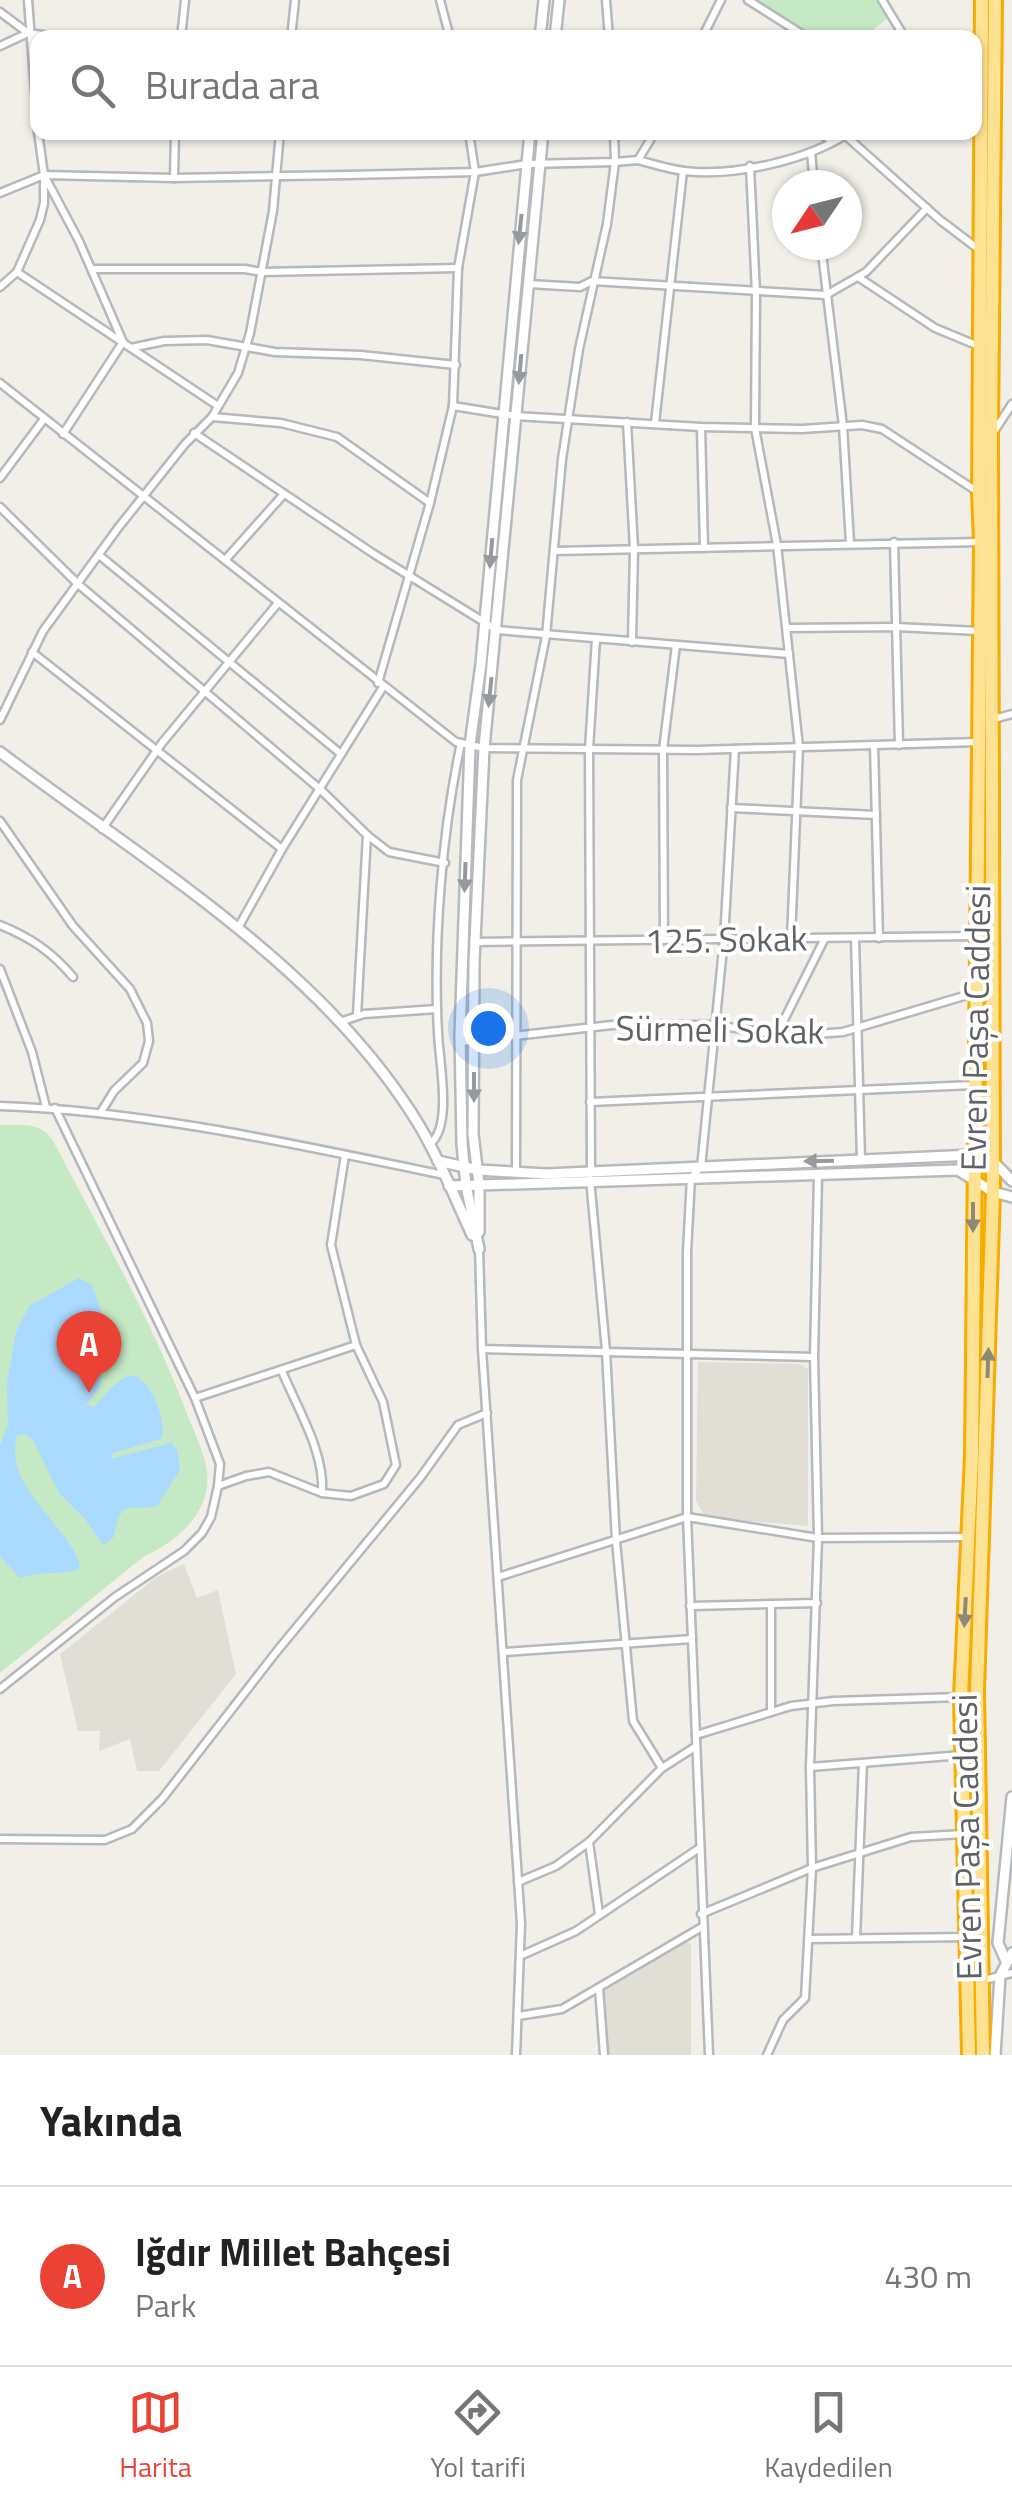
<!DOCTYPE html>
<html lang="tr">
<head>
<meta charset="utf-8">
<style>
	:root { --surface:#fff; --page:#f2f2f2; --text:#222; --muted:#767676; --line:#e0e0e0; --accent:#ea4335 }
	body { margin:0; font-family:"Titillium Web",sans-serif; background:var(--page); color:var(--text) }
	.compass { position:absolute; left:772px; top:170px; width:90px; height:90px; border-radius:50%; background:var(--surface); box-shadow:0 2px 8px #0004; rotate:235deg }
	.you { position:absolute; left:488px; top:1028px; width:35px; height:35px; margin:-25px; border:8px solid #fff; border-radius:50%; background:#1a73e8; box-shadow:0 0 0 15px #1a73e833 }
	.badge { display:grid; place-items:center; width:65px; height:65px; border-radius:50%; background:var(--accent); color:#fff; font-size:32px; font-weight:700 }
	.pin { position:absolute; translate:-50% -82px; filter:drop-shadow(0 2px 5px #0008) }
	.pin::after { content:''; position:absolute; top:52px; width:35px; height:30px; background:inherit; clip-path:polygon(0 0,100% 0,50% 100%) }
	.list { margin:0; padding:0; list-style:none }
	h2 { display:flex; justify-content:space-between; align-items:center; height:130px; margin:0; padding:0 40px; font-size:42px }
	h2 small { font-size:32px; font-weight:400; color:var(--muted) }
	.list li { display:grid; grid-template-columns:65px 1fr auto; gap:30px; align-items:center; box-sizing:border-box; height:180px; padding:0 40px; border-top:2px solid var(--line) }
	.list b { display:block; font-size:38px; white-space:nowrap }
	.list p { margin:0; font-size:32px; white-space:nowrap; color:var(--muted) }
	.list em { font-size:32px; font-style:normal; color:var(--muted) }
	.icon { flex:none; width:55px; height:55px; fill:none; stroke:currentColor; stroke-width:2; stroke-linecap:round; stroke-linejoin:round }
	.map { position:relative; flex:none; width:1012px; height:2055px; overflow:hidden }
	.search { position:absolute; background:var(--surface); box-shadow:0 2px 8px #0004; left:30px; right:30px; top:30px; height:110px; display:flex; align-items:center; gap:25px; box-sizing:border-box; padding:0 35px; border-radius:20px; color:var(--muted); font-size:38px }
	.sheet { height:310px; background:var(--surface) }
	nav { display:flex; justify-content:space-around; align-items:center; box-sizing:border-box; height:140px; border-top:2px solid var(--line); background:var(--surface); font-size:28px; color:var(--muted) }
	nav a { display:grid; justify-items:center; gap:5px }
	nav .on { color:var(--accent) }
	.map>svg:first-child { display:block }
	.education { fill:#e1ded6 }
	.green { fill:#c5e8c5 }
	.water { fill:#aadaff }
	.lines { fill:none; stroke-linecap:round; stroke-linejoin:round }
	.street-casing { stroke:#b5b8bc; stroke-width:11 }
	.secondary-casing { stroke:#b6babf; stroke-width:14 }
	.highway-casing { stroke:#f9ab00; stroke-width:18 }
	.street { stroke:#fff; stroke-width:6 }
	.secondary { stroke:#fff; stroke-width:9 }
	.highway { stroke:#fde293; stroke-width:12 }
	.oneway { fill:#979a9d }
	.oneway2 { fill:#8e8975 }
	.labels { text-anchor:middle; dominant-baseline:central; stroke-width:8; stroke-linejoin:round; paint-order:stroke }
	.street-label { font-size:35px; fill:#5f6368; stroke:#fff }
</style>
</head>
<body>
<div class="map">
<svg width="1012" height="2055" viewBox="0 0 1012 2055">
	<rect width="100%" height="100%" fill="#f1efe8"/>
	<!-- education -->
	<g class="education">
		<polygon points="698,1362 799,1364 808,1369 808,1526 705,1517 696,1501"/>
		<polygon points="184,1564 197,1598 218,1590 236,1674 159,1771 137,1771 130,1739 99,1751 100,1731 78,1731 60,1654 158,1576"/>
		<polygon points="679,1938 691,1944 691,2055 608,2055 603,1996 607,1981"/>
	</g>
	<!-- green -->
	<g class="green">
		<polygon points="757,0 878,0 890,16 864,37 815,37"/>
		<path d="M 0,1125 C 20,1126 39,1121 52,1139 C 98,1227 148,1313 184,1406 C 191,1426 204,1450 207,1471 C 212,1513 176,1542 143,1557 L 0,1673 Z"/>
	</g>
	<!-- water -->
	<path class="water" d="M 79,1278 L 92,1285 L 102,1314 L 68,1342 L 75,1344 L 101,1328 L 109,1340 L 112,1353 L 85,1367 L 102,1376 L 99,1388 L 86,1405 L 94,1407 C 103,1398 118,1376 132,1376 C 151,1376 168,1425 161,1439 L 113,1453 L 111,1459 L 171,1443 L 177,1450 L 180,1470 L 157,1506 C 123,1512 124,1496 113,1538 L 103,1545 L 86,1520 L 59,1493 L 33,1440 L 26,1434 L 17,1435 C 3,1488 66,1521 80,1565 L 77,1570 C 55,1575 43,1571 20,1578 L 0,1556 L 0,1445 L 8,1425 L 7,1383 L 16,1332 L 29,1306 Z"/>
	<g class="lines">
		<defs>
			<g id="street">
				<polyline points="28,0 38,131"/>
				<polyline points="440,0 450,38"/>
				<polyline points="606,0 609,38"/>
				<polyline points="748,0 808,38"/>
				<polyline points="882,0 905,38"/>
				<polyline points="0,12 28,33 65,38"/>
				<polyline points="181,38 185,0"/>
				<polyline points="291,38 295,0"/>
				<polyline points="702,38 721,0"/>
				<polyline points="0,46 28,33"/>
				<polyline points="818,132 832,141"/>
				<polyline points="846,136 940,220 981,251"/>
				<polyline points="811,152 814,185"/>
				<path d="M 638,160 C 653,164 668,169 684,171 C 734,177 809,160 850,132"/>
				<polyline points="750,166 756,293 755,428 777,545 799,747 791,939"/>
				<polyline points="44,175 79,241 123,342 63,434"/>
				<polyline points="174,178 175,132"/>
				<polyline points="0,193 44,175 174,178 348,175 475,172 527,164 615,162 614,132"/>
				<polyline points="821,245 843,426 850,543"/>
				<polyline points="92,269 245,269 262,272 458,268"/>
				<polyline points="17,272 218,406"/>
				<polyline points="858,277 935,328 981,347"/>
				<polyline points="528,284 580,287 592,281 826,295 866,272 927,208"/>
				<polyline points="0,287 17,272 40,220 44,203 44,175 38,132"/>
				<polyline points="131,348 164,341 207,340 275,352 361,355 456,365"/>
				<polyline points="0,383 456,742 484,748 697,750 978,742"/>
				<polyline points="453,406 515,416 701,427 802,429 862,425 882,429 978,492"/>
				<polyline points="212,417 281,423 337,437 430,503"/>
				<polyline points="627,422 634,549 632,642"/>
				<polyline points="655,423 683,171"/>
				<polyline points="701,427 704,548"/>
				<polyline points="995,430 1012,404"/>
				<polyline points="194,433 374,554 497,630 789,654"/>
				<polyline points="0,478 44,419"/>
				<polyline points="0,507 78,584 321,790 367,835 389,852 445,863"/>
				<polyline points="894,542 899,745"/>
				<polyline points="554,551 980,542"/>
				<polyline points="99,555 341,754"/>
				<polyline points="226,559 284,494"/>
				<polyline points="787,628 896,627 979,631"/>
				<polyline points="32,652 282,849"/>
				<polyline points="378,683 430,503 453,406 458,268 475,172 469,132"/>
				<polyline points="994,719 1012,714"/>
				<polyline points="0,720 43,631 118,528 185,444 212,417 238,373 250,333 273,211 280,132"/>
				<polyline points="874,745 879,938"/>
				<polyline points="731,808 876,815"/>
				<polyline points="0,821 73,926 130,989 147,1023 149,1041 143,1063 114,1091 101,1112"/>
				<polyline points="102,829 162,743 278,603"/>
				<path d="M 0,925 C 30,937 52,952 73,977"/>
				<polyline points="238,928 282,849 383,687"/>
				<polyline points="855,938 861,1160"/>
				<polyline points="664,940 663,750 676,645"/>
				<polyline points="475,942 976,936"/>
				<polyline points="0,969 32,1052 46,1107"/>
				<polyline points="357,1015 367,835"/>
				<polyline points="340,1022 364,1014 437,1009"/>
				<polyline points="777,1034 825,938"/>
				<polyline points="460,1042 612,1025 715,1025 790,1036 843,1032 974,993"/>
				<polyline points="590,1102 973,1085"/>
				<path d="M 0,1106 C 150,1111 298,1145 444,1175"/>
				<path d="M 430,1144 C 453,1126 439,1061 438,1033 C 433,942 442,832 461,743"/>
				<polyline points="516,1172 517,780 546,636 562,459 579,349 607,224 615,162 638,160 655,132"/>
				<polyline points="591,1172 589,749 596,639"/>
				<polyline points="590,1179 606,1351 616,1541 633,1721 662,1768"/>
				<polyline points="479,1249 482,1349 521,1924 516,2055"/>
				<polyline points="482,1349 814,1357"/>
				<path d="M 282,1371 C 297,1408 325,1452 322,1493"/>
				<polyline points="195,1398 356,1345"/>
				<polyline points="218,1486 246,1476 269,1472 322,1493 351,1496 384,1484 396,1465 383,1402 356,1345 331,1245 345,1155"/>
				<polyline points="498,1577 687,1517 818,1538 968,1537"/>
				<polyline points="771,1604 771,1712"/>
				<polyline points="690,1606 817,1603"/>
				<polyline points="504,1652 692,1639"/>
				<polyline points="0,1689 115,1597 184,1551 202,1533 211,1517 218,1486 220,1464 195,1398 55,1108"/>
				<polyline points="696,1735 791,1706 833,1701 960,1697"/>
				<polyline points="810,1767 963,1755"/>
				<polyline points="0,1839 105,1840 132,1829 162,1799 277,1651 420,1478 458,1425 487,1413"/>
				<polyline points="589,1842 599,1914"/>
				<polyline points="518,1882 556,1866 589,1842 662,1768 695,1747"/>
				<polyline points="701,1914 812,1868 911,1837 964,1834"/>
				<polyline points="856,1938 863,1763"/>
				<polyline points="809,1939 967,1937"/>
				<polyline points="520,1956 576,1931 698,1849"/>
				<polyline points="984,1980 1012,1973"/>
				<polyline points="599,1988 604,2055"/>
				<polyline points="518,2016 562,2009 702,1927"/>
				<polyline points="709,2055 687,1517 687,1252 691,1178 701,1167 724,939 735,749"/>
				<polyline points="767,2055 783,2020 805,1998 812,1868 810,1767 818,1538 814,1357 818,1176"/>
			</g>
			<g id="secondary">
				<polyline points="540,38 544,0"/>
				<polyline points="555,38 559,0"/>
				<path d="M 0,752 C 145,862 323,966 419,1125 C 440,1160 455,1198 472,1235"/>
				<polyline points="438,1161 478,1170 546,1174 973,1155 992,1160 1012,1181"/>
				<polyline points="449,1186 958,1170 993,1192 1012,1197"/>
				<polyline points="479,1232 479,1184 473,1134 474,962 484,748 543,132"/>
				<polyline points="479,1249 466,1185 462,1144 460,1035 470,745 481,664 530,132"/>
				<polyline points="1006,1961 998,1943 1012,1797"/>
				<polyline points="995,2055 1000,1976 1012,1953"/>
			</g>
			<g id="highway">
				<polyline points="969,2055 961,1697 972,1456 981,542 979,492 982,0"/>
				<polyline points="983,2055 977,1691 993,1192 991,435 995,0"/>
			</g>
		</defs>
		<!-- street casing -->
		<use href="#street" class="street-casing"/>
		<!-- secondary casing -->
		<use href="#secondary" class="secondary-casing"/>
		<!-- highway casing -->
		<use href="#highway" class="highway-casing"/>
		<!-- street -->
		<use href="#street" class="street"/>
		<!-- secondary -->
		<use href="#secondary" class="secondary"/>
		<!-- highway -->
		<use href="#highway" class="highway"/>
	</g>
	<!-- one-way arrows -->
	<defs><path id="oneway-solid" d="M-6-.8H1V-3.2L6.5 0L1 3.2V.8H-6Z" transform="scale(2.5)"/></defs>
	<g class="oneway">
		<use href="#oneway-solid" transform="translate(520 229) rotate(96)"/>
		<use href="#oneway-solid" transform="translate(520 369) rotate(95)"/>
		<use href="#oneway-solid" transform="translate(491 553) rotate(95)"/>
		<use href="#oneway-solid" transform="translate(490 692) rotate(96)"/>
		<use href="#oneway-solid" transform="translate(465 877) rotate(92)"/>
		<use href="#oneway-solid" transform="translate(474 1087) rotate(90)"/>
		<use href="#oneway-solid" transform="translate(819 1161) rotate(179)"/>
	</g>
	<g class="oneway2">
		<use href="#oneway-solid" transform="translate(973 1217) rotate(90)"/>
		<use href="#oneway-solid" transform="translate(988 1363) rotate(-88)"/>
		<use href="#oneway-solid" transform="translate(965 1612) rotate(93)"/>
	</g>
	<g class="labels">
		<!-- street labels -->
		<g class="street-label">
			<text transform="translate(726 939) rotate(-1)">125. Sokak</text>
			<text transform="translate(975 1028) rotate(-89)">Evren Paşa Caddesi</text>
			<text transform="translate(720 1029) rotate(1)">Sürmeli Sokak</text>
			<text transform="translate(966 1837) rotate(-91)">Evren Paşa Caddesi</text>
		</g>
	</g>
</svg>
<svg class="compass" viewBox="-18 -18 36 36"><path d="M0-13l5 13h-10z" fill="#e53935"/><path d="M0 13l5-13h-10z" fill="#767676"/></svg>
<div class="you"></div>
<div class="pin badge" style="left:89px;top:1393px">A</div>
<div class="search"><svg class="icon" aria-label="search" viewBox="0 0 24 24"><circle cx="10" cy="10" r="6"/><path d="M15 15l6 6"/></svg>Burada ara</div>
</div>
<section class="sheet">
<h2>Yakında<small></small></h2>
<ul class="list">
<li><span class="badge">A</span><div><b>Iğdır Millet Bahçesi</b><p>Park</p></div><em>430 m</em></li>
</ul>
</section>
<nav>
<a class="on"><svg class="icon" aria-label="map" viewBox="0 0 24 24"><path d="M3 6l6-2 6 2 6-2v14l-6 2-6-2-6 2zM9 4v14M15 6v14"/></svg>Harita</a>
<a><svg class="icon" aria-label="directions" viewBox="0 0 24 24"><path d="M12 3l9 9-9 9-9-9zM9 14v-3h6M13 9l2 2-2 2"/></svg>Yol tarifi</a>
<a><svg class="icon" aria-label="saved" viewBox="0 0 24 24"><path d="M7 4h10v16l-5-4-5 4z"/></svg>Kaydedilen</a>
</nav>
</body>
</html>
